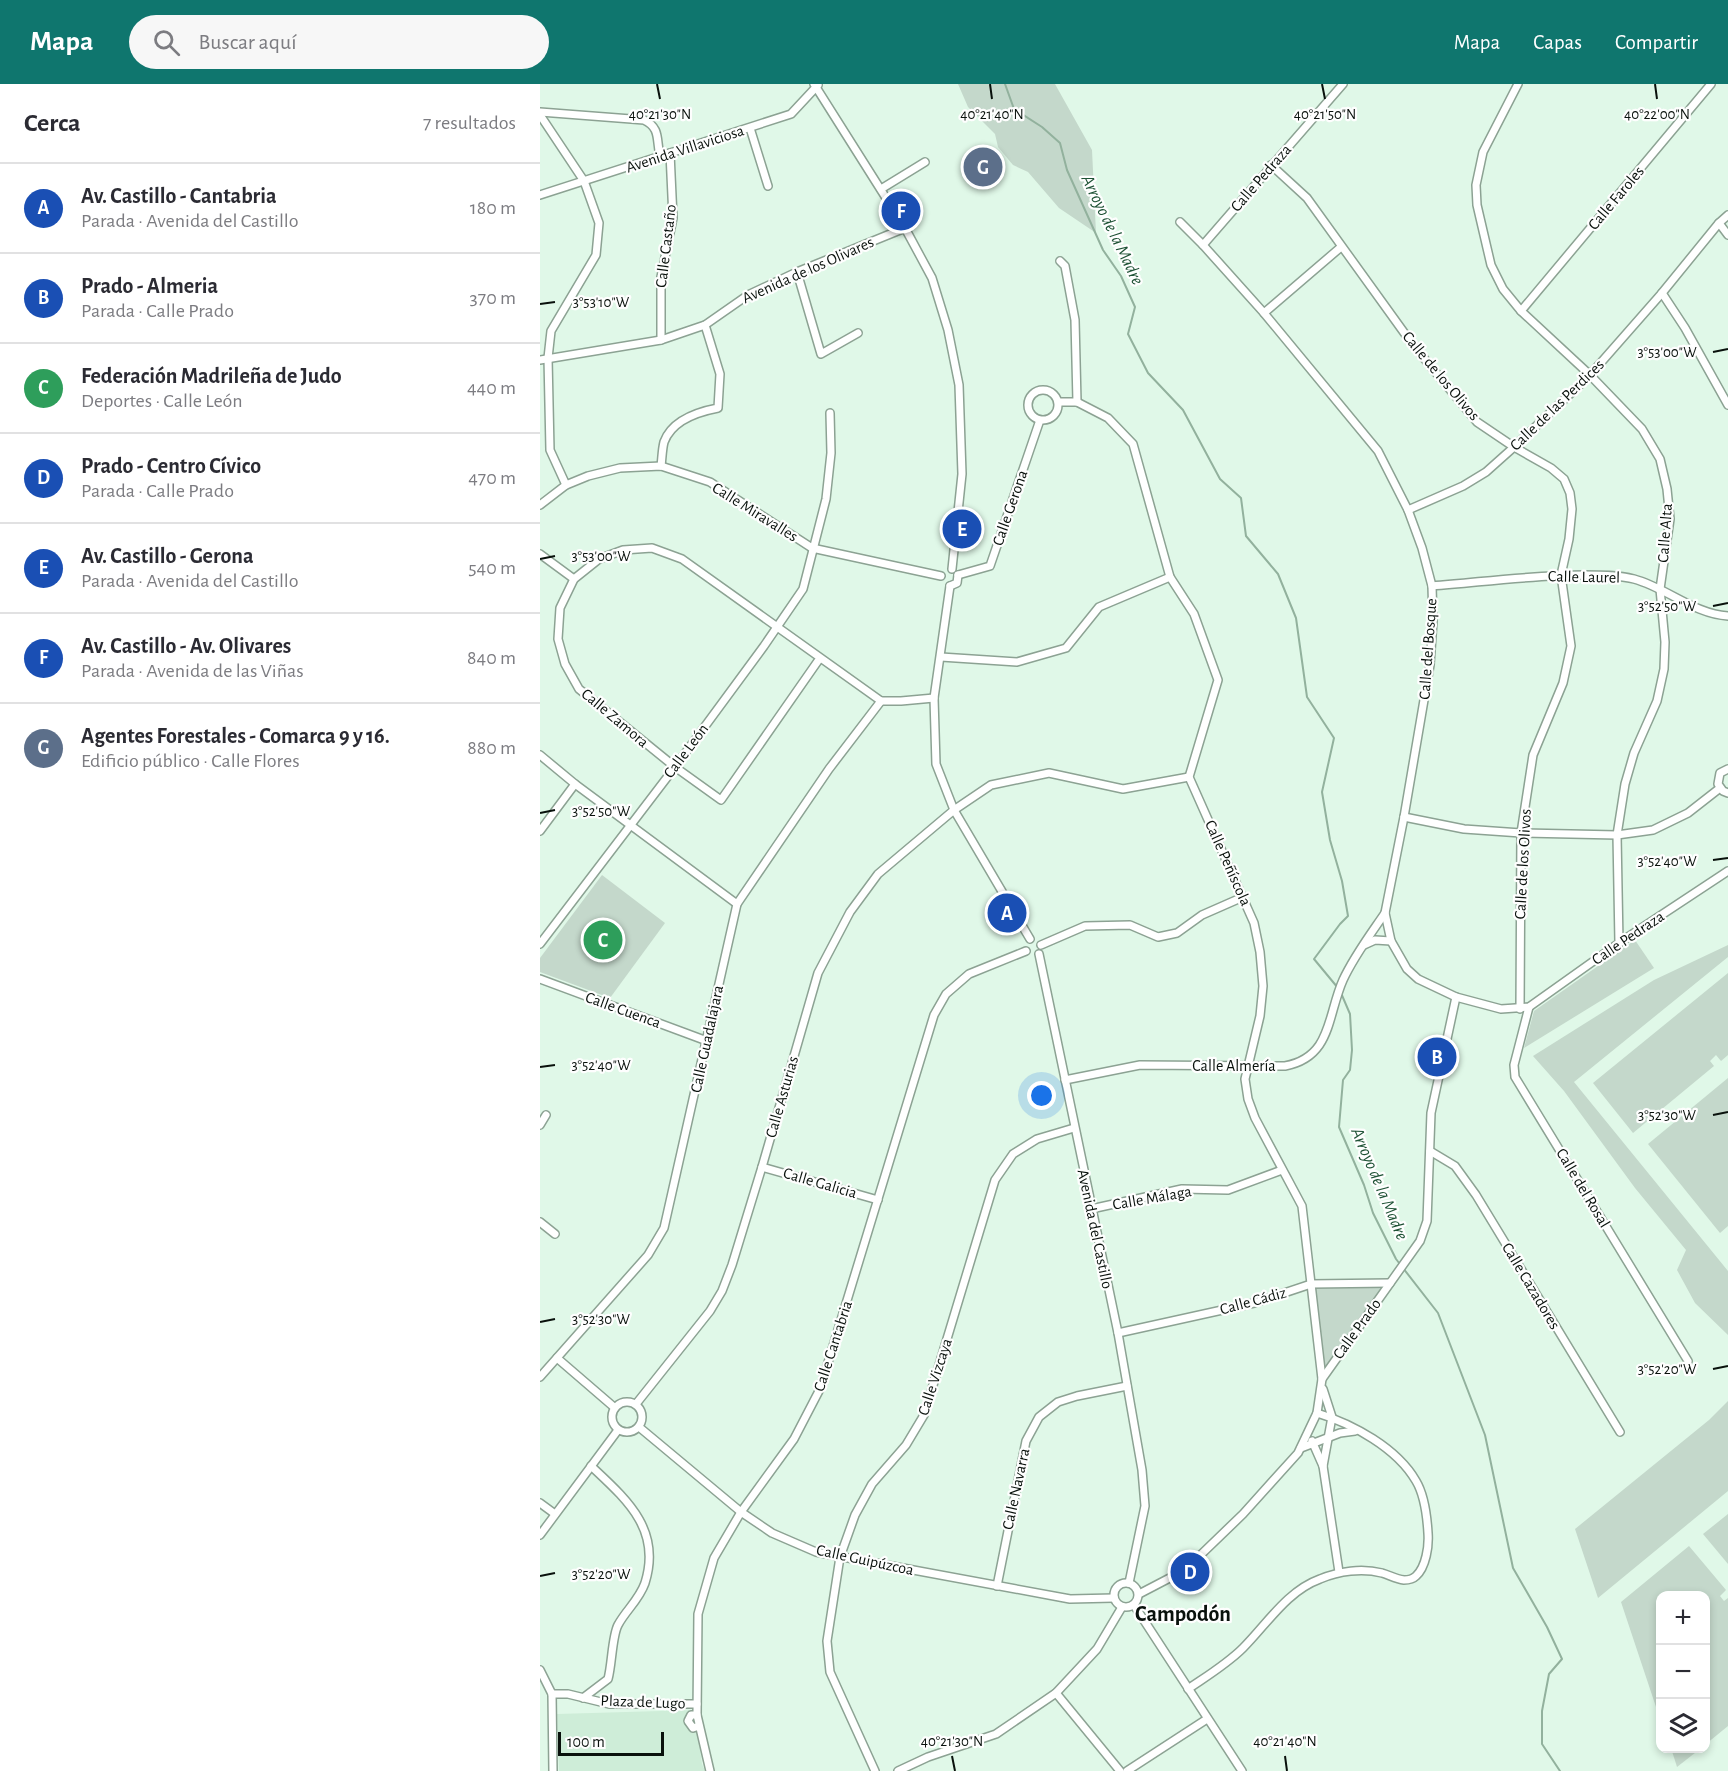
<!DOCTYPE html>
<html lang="es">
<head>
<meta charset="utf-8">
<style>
	:root { --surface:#fff; --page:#f7f7f7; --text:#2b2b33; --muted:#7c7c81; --line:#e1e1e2; --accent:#0f766e }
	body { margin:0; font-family:"Alegreya Sans",sans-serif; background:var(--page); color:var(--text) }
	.controls { position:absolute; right:18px; bottom:18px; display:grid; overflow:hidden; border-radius:12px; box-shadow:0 3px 9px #0003 }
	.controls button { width:54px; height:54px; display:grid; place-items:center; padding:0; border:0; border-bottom:2px solid var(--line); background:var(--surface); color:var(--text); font:30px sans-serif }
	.scale { position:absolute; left:18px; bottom:15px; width:106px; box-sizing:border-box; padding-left:6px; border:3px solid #09110c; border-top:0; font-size:16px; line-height:21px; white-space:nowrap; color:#09110c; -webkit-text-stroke:4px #fefefe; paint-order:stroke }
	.you { position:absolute; left:502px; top:1012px; width:21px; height:21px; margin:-15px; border:4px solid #fff; border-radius:50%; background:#1a73e8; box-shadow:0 0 0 9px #1a73e833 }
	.badge { display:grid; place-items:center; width:39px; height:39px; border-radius:50%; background:var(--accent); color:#fff; font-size:20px; font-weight:700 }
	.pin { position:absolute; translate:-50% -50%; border:3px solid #fff; box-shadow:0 2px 6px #0006 }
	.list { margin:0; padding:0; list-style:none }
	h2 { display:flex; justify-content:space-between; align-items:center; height:78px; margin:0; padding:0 24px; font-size:26px }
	h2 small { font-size:20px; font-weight:400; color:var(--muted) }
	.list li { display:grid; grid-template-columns:39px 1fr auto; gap:18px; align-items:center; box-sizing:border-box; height:90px; padding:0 24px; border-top:2px solid var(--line) }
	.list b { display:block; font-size:22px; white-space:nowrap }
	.list p { margin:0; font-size:20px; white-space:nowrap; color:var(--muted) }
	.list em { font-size:20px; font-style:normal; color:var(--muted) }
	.icon { flex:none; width:33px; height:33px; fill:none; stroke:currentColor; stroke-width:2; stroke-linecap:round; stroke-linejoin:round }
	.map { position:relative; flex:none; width:1188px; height:1687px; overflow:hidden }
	header { display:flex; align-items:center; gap:36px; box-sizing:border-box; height:84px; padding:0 30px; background:var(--accent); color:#fff }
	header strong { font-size:28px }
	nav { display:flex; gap:33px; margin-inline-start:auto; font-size:21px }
	.search { width:420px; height:54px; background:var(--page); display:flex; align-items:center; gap:15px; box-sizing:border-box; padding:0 21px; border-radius:33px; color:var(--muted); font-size:22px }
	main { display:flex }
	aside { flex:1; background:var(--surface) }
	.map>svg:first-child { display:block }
	.built { fill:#ceedd8 }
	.green { fill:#c4d8cb }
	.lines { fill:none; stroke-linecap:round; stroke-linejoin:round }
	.stream { stroke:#92b19d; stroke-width:2 }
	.minor-casing { stroke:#8ca293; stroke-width:10 }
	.minor { stroke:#fff; stroke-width:7 }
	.ticks { fill:none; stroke:#09110c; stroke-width:2 }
	.labels { text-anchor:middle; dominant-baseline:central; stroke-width:4.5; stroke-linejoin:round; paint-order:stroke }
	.street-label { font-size:16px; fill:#09110c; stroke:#fefefe }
	.water-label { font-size:18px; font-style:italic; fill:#1e5235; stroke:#fefefe }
	.district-label { font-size:22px; font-weight:bold; fill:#09110c; stroke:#fefefe }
	.ticks-label { font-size:15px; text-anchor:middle; fill:#09110c; stroke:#fefefe; stroke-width:4.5; stroke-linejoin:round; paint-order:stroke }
</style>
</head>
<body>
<header>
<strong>Mapa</strong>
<div class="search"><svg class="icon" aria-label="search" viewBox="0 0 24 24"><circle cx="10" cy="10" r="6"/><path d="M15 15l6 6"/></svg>Buscar aquí</div>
<nav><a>Mapa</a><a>Capas</a><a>Compartir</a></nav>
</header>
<main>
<aside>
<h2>Cerca<small>7 resultados</small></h2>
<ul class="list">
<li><span class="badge" style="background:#1a4fb4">A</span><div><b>Av. Castillo - Cantabria</b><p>Parada · Avenida del Castillo</p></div><em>180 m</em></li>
<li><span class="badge" style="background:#1a4fb4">B</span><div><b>Prado - Almeria</b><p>Parada · Calle Prado</p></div><em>370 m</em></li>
<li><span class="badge" style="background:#2e9e5b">C</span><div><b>Federación Madrileña de Judo</b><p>Deportes · Calle León</p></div><em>440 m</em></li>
<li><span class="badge" style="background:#1a4fb4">D</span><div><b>Prado - Centro Cívico</b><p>Parada · Calle Prado</p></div><em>470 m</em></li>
<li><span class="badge" style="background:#1a4fb4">E</span><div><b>Av. Castillo - Gerona</b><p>Parada · Avenida del Castillo</p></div><em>540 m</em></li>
<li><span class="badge" style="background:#1a4fb4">F</span><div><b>Av. Castillo - Av. Olivares</b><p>Parada · Avenida de las Viñas</p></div><em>840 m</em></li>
<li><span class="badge" style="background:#5c6f8a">G</span><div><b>Agentes Forestales - Comarca 9 y 16.</b><p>Edificio público · Calle Flores</p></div><em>880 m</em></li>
</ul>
</aside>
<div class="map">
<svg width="1188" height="1687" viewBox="0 0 1188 1687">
	<rect width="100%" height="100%" fill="#e0f8e8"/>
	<!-- built -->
	<polygon class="built" points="155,1626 162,1680 165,1687 19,1687 17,1630"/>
	<!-- green -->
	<g class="green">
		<polygon points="418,0 515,0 552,66 556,149 519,124 488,88 473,81 458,63 455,50 428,23"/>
		<polygon points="62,791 125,839 70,914 0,888 0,874"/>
		<polygon points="1095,856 1114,884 984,964 994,927"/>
		<polygon points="1188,861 1188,873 1034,998 1188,1187 1188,1251 1155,1219 1137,1186 1146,1166 1095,1104 1024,1007 993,972 1114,896"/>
		<polygon points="1188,889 1188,971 1181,977 1176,971 1170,977 1174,982 1093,1049 1053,999"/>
		<polygon points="1188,994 1188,1142 1180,1149 1108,1060"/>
		<polygon points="850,1199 782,1294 771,1200"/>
		<polygon points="1188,1317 1188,1407 1058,1514 1035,1445 1169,1336"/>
		<polygon points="1188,1430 1188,1480 1163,1450"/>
		<polygon points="1149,1462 1186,1506 1180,1512 1184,1517 1188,1514 1188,1642 1166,1660 1166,1512 1120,1512 1120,1635 1081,1518"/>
		<polygon points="1131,1664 1160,1664 1160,1665 1137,1683"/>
	</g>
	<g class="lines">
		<!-- stream -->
		<g class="stream">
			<polyline points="465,0 474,25 502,43 520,59 527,86 563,166 581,192 595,223 588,250 608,289 643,326 680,395 701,414 706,452 738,490 756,534 767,613 794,654 782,708 790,756 802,797 808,832 800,840 774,875 798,904"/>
			<polyline points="801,909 810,930 812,966 810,986 803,996 799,1043 824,1101 833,1129 856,1175 898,1229 945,1351 973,1484 1007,1543 1022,1575 1009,1590 1002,1627 1002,1660 1020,1687"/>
		</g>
		<defs>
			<g id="minor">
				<polyline points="274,0 365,144 392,194 408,246 419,301 422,390 412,485"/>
				<polyline points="978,0 943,68 936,101 937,121 951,181 963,205 981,227 1050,291 1102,345 1120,375 1127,405 1130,435 1120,505 1125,558 1124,585 1117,617 1094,669 1085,700 1077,751 1079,859"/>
				<path d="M 0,28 L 104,36 C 121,44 116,56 120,72"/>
				<polyline points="0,31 44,97 59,139 56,171 11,247 8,274 10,366 26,401"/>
				<polyline points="210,44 228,102"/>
				<polyline points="731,81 767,114 873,261 937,338 974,363 1011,384 1024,395 1030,409 1032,425 1029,455 1021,491 1031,562 1023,599 993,671 981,749 980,925"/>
				<polyline points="341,105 385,78"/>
				<polyline points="0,111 251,30 278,1"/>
				<polyline points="640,138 663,161 724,229 838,367 868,426 882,464 892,502 893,537 890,581 864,733 845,829 851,857 867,885 878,895 916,913 961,925 989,923 1079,859 1188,787"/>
				<polyline points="1179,139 1188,151"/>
				<polyline points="663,161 803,0"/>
				<polyline points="520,177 525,182 535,236 537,318"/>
				<polyline points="257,188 281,270 318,249"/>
				<polyline points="1122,209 1145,244 1188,321"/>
				<polyline points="981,227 1171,0"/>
				<polyline points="724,229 801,163"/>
				<polyline points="121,256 121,193 133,134 130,69"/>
				<polyline points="0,276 121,256 165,241 208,211 257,188 365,144"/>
				<circle cx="503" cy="321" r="15"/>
				<polyline points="518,318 537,318 568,334 593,360 630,493 654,530 678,596 649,693 714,839 720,868 723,902 720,932 705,995 708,1015 715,1034 762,1122 782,1295"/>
				<path d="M 121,382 C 122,375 122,366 124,358 C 132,336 157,328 178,324 L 180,290 L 165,241"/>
				<polyline points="0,421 26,401 48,392 80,384 121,382 170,398 272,464 401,492"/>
				<polyline points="868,426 923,402 946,388 974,363 1050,291 1122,209 1179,139 1188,131"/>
				<polyline points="0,470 34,495"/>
				<polyline points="418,491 450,482 500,336"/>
				<polyline points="410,502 394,614 396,680 414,726 490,855"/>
				<polyline points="410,502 417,499 418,491"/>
				<path d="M 892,502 C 943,498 993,491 1044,491 C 1061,491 1078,491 1094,495 C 1127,504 1154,530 1188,532"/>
				<polyline points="401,573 477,578 526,564 559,523 630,493"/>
				<polyline points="280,574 181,716 135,683 39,605 25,580 18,555 20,524 34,495 59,475 83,466 112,464 142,475 341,617 361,617 394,614"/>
				<polyline points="0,671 35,700 197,820"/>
				<polyline points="1188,685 1180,689 1178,700 1183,707 1188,709"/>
				<polyline points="864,733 924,745 981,749 1077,751 1113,746 1148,729 1180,704"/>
				<polyline points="0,747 35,700"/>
				<polyline points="0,860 135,683 224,562 263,505 286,415 291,369 290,329"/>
				<polyline points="501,861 545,842 590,841 618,853 637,849 662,831 703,813"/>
				<polyline points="824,861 835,856 851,857"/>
				<polyline points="499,870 578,1249 602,1386 605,1422 589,1499"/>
				<polyline points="0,895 167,957"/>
				<polyline points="989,923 974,981 975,993 1148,1277"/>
				<path d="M 525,996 L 600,981 L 745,982 C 792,973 787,932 803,896 C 814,872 830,851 845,829"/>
				<polyline points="0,1041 6,1031"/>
				<polyline points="890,1067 915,1082 936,1111 1080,1348"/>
				<polyline points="222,1083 338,1116"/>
				<polyline points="551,1125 642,1105 688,1106 742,1086"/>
				<polyline points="0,1138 15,1150"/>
				<polyline points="578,1249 714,1219 771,1200 850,1199"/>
				<polyline points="17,1274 75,1324"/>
				<polyline points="0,1293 108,1171 124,1144 197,820 289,685 341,617"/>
				<polyline points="783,1305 792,1333 783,1382 799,1488"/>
				<circle cx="87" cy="1333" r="15"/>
				<polyline points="96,1320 170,1227 182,1207 192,1181 222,1083 278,889 310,828 338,790 414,726 451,701 509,689 583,705 649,693"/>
				<polyline points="99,1343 201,1428 232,1449 276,1468 530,1515 574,1514"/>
				<polyline points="772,1357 783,1382"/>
				<polyline points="761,1364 800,1349 815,1347"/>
				<polyline points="0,1419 15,1430"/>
				<polyline points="0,1451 78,1346"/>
				<circle cx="586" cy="1511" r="12"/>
				<polyline points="457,1502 486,1357 499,1333 518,1318 537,1312 587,1302"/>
				<polyline points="599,1510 645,1486 703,1430 758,1369 777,1329 782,1295 880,1157 887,1137 891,1029 916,913"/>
				<polyline points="594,1521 702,1687"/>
				<polyline points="0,1586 12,1610 13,1687"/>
				<path d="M 648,1605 C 667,1592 687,1580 703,1564 C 727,1540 747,1507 780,1495 C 799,1487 822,1484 842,1489 C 849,1491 856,1495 864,1496 C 868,1496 873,1495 876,1492 C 886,1483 889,1462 888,1449 C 887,1432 885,1412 876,1397 C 857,1364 813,1340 777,1329"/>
				<polyline points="516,1609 580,1687"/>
				<polyline points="12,1610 28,1610 69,1620 157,1620"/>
				<path d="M 43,1614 L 68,1595 C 72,1581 72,1552 78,1541 C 86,1526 99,1516 105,1499 C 122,1445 86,1415 51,1382"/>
				<polyline points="157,1631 151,1631 148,1637 153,1644 159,1642"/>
				<polyline points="170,1687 157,1631 158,1530 174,1474 201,1428 254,1355 280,1305 394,931 406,910 429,890 486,867"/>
				<polyline points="335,1687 290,1588 287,1557 300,1473 315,1431 332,1400 366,1361 384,1331 455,1096 473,1070 497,1055 534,1044"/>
				<polyline points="358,1687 388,1673 456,1650 516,1609 557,1565 582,1523"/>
				<polyline points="587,1687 667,1635"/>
			</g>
		</defs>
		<!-- minor casing -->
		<use href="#minor" class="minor-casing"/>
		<!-- minor -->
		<use href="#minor" class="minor"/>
	</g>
	<!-- ticks -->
	<path class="ticks" d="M 117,0 L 120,15M 450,0 L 452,15M 782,0 L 785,15M 1115,0 L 1117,15M 0,220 L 15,218M 1173,268 L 1188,265M 0,475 L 15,472M 1173,522 L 1188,519M 0,729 L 15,726M 1173,776 L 1188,774M 0,983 L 15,981M 1173,1031 L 1188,1028M 0,1238 L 15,1235M 1173,1285 L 1188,1282M 0,1492 L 15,1489M 412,1672 L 415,1687M 745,1672 L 747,1687"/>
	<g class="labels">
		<!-- street labels -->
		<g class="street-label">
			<text transform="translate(145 65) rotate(-18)">Avenida Villaviciosa</text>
			<text transform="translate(721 94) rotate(-49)">Calle Pedraza</text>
			<text transform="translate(1076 114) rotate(-50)">Calle Faroles</text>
			<text transform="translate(126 162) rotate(-83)">Calle Castaño</text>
			<text transform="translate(268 186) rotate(-24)">Avenida de los Olivares</text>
			<text transform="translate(901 292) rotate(50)">Calle de los Olivos</text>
			<text transform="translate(1017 321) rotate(-44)">Calle de las Perdices</text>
			<text transform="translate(470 424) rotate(-71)">Calle Gerona</text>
			<text transform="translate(215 428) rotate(32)">Calle Miravalles</text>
			<text transform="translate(1125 449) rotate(-86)">Calle Alta</text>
			<text transform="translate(1044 493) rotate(1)">Calle Laurel</text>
			<text transform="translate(888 565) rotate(-86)">Calle del Bosque</text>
			<text transform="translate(75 634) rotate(40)">Calle Zamora</text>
			<text transform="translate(146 667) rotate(-53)">Calle León</text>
			<text transform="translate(688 779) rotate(66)">Calle Peñíscola</text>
			<text transform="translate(983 780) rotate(-87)">Calle de los Olivos</text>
			<text transform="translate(1088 854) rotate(-34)">Calle Pedraza</text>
			<text transform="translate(83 926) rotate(20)">Calle Cuenca</text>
			<text transform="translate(167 955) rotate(-78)">Calle Guadalajara</text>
			<text x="694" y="982">Calle Almería</text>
			<text transform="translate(242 1013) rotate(-74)">Calle Asturias</text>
			<text transform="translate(280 1099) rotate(16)">Calle Galicia</text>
			<text transform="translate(1043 1104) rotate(59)">Calle del Rosal</text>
			<text transform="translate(612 1114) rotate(-10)">Calle Málaga</text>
			<text transform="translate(555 1145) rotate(78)">Avenida del Castillo</text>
			<text transform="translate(991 1202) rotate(59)">Calle Cazadores</text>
			<text transform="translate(713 1217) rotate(-15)">Calle Cádiz</text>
			<text transform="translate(817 1245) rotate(-54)">Calle Prado</text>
			<text transform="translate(293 1262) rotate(-72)">Calle Cantabria</text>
			<text transform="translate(395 1293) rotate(-72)">Calle Vizcaya</text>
			<text transform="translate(476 1405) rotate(-78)">Calle Navarra</text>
			<text transform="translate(325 1476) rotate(12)">Calle Guipúzcoa</text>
			<text transform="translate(103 1618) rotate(2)">Plaza de Lugo</text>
		</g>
		<!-- water labels -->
		<g class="water-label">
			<text transform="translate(572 146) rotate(64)">Arroyo de la Madre</text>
			<text transform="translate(839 1100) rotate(67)">Arroyo de la Madre</text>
		</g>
		<!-- district labels -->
		<g class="district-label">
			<text x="643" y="1530">Campodón</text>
		</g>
	</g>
	<g class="ticks-label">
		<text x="1117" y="35">40°22'00"N</text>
		<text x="120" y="35">40°21'30"N</text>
		<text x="452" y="35">40°21'40"N</text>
		<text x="785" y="35">40°21'50"N</text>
		<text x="61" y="223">3°53'10"W</text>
		<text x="1127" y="273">3°53'00"W</text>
		<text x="61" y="477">3°53'00"W</text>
		<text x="1127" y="527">3°52'50"W</text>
		<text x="61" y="732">3°52'50"W</text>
		<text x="1127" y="782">3°52'40"W</text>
		<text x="61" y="986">3°52'40"W</text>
		<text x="1127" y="1036">3°52'30"W</text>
		<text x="61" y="1240">3°52'30"W</text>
		<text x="1127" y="1290">3°52'20"W</text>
		<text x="61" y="1495">3°52'20"W</text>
		<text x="412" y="1662">40°21'30"N</text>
		<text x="745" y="1662">40°21'40"N</text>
	</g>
</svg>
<div class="controls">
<button>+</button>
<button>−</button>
<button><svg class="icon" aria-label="layers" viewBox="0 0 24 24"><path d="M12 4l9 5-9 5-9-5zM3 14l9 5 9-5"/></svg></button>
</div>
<div class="scale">100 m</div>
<div class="you"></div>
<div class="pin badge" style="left:467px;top:829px;background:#1a4fb4">A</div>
<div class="pin badge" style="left:897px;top:973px;background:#1a4fb4">B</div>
<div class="pin badge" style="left:63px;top:856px;background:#2e9e5b">C</div>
<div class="pin badge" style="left:650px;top:1488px;background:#1a4fb4">D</div>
<div class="pin badge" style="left:422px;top:445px;background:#1a4fb4">E</div>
<div class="pin badge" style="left:361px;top:127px;background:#1a4fb4">F</div>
<div class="pin badge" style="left:443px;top:83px;background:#5c6f8a">G</div>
</div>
</main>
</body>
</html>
